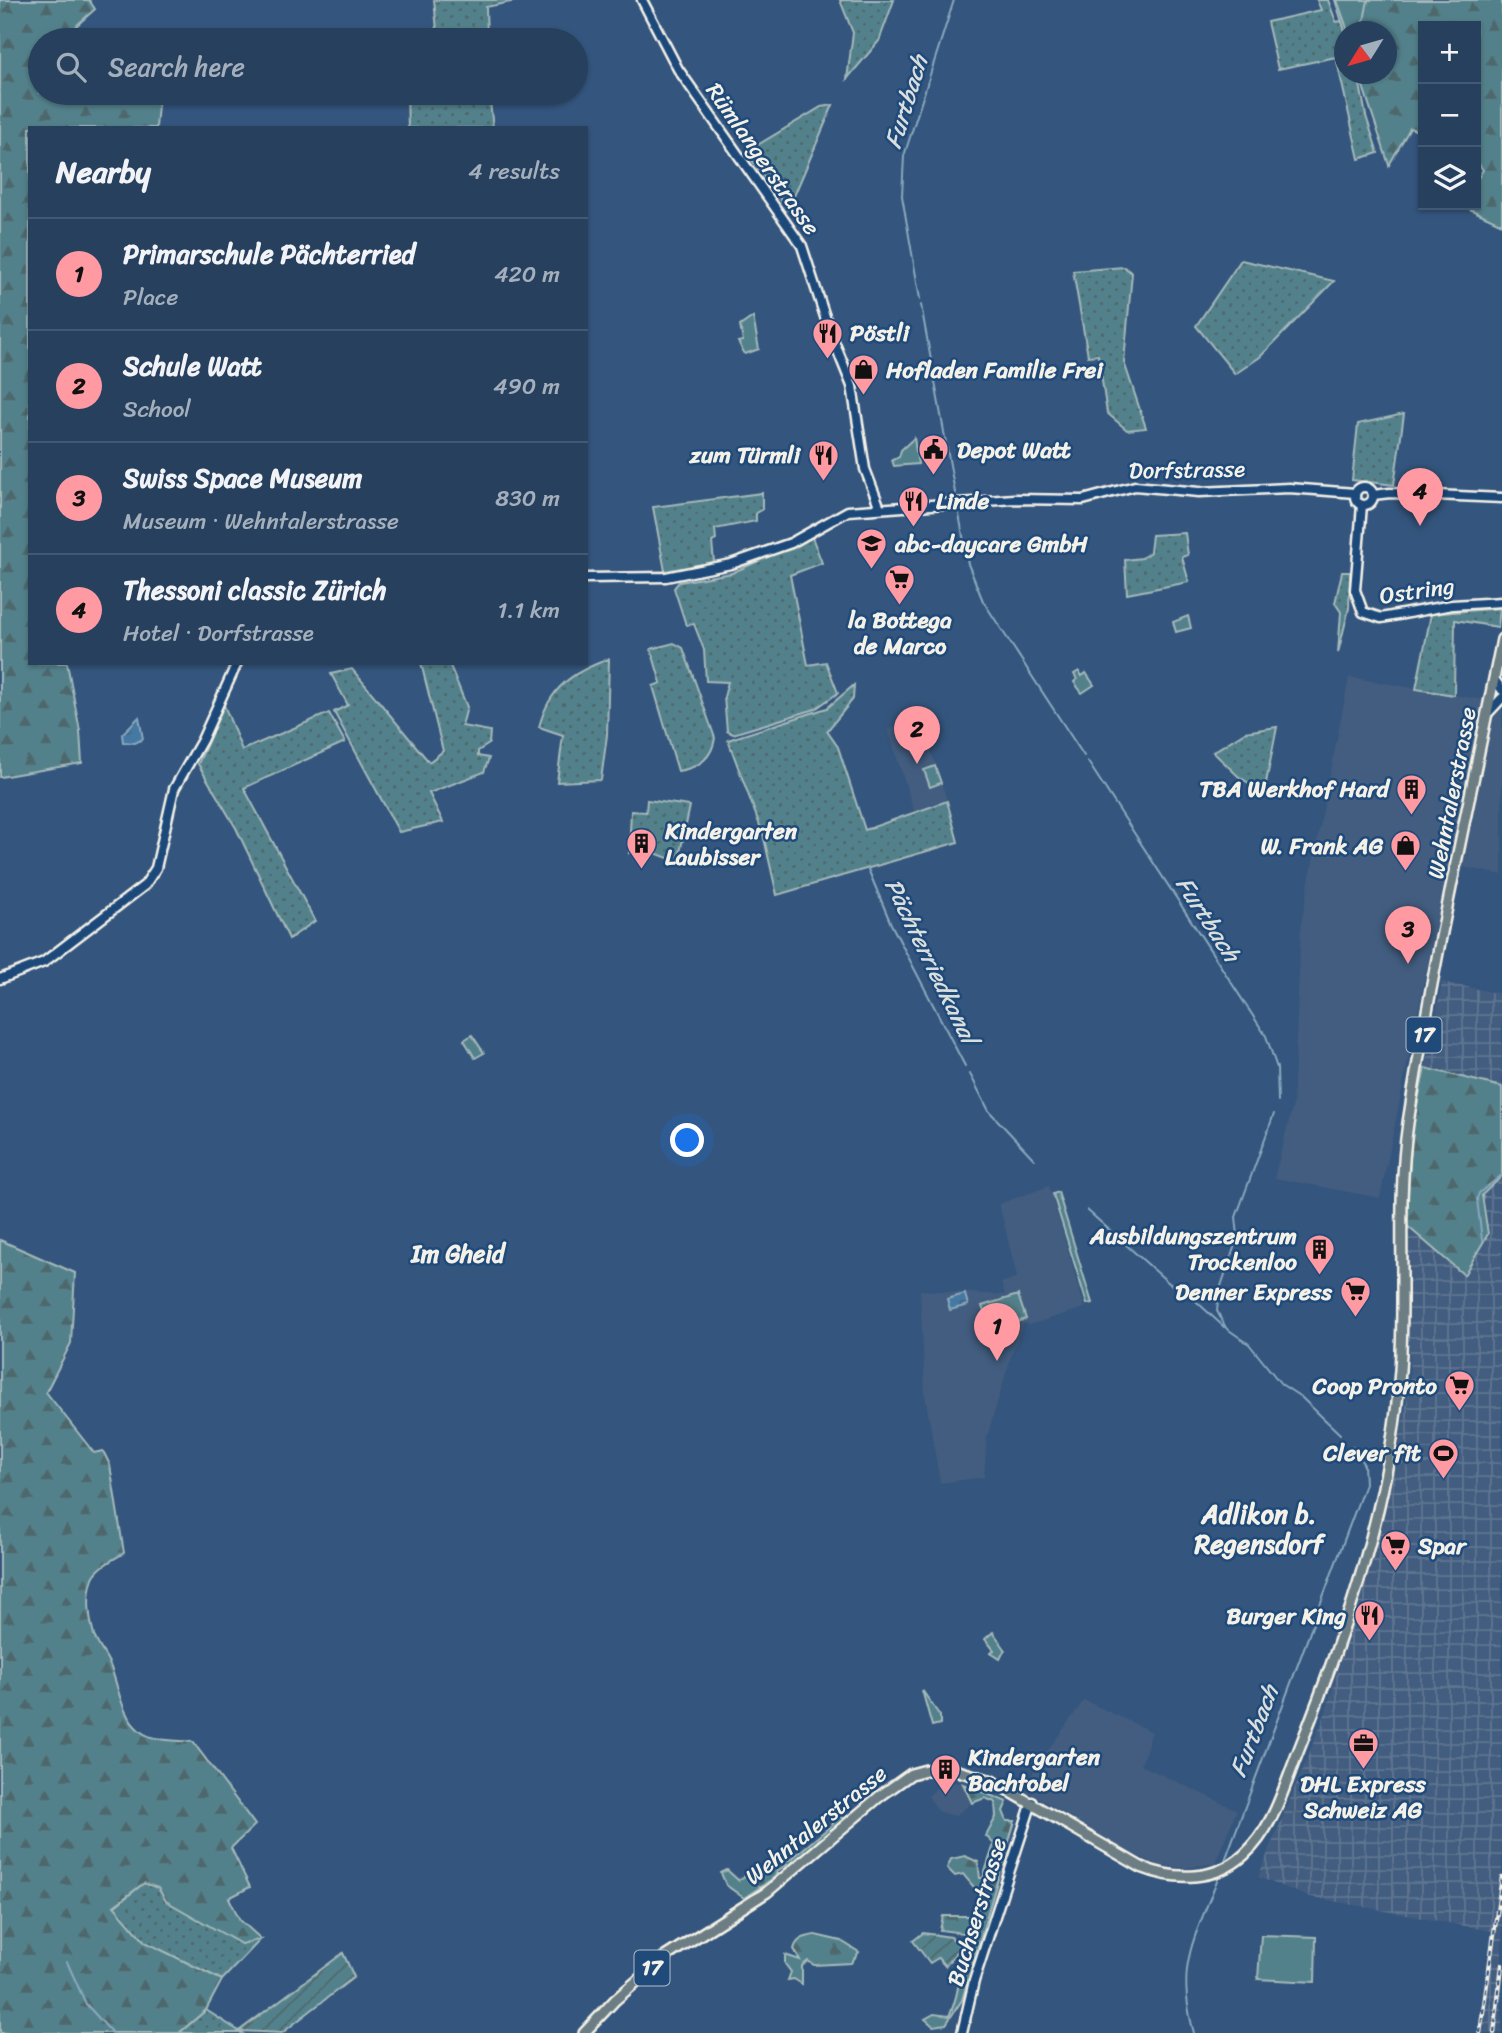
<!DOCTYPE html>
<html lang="en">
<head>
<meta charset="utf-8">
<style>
	:root { --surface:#27405e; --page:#2f4764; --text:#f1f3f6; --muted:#a4afbc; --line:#435973; --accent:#ff9aa2 }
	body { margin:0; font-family:Sriracha,sans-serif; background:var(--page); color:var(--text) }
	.controls { position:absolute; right:21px; top:21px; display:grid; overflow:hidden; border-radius:0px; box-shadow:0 2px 5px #0004 }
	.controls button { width:63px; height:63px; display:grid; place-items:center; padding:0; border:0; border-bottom:2px solid var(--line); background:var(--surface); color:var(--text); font:35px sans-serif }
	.compass { position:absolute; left:1334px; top:21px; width:63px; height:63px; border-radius:50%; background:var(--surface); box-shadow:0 2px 5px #0004; rotate:233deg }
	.you { position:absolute; left:688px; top:1141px; width:24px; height:24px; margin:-18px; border:5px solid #fff; border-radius:50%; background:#1a73e8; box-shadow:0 0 0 10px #1a73e833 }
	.badge { display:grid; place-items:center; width:46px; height:46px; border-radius:50%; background:var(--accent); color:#111; font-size:23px; font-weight:700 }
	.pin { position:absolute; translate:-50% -58px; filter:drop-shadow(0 2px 4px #0008) }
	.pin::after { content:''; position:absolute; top:37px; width:24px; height:21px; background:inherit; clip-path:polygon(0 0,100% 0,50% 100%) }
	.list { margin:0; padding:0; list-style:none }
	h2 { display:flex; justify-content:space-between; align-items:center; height:91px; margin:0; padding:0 28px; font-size:30px }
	h2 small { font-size:23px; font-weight:400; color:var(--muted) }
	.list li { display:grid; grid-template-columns:46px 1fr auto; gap:21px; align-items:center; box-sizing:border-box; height:112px; padding:0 28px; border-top:2px solid var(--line) }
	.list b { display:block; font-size:26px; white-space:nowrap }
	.list p { margin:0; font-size:23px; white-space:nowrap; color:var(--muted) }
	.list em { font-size:23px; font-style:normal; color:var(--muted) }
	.icon { flex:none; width:38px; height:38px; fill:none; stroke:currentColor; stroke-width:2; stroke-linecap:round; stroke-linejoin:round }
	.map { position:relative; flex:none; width:1502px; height:2033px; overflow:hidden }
	.search { position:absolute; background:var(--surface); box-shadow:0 2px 5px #0004; left:28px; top:28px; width:560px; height:77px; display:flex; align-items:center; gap:18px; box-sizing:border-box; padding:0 24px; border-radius:38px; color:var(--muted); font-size:26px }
	.panel { position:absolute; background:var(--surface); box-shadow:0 2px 5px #0004; left:28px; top:126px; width:560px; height:539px; border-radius:0px }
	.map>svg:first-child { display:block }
	.built { fill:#425d7f }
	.industrial { fill:url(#industrial-grid) }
	.grass { fill:url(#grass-dots); stroke:#a4b9ba; stroke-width:2 }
	.forest { fill:url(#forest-firs); stroke:#a4b9ba; stroke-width:2 }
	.park { fill:#53818b; stroke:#a4b9ba; stroke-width:2 }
	.garden { fill:url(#garden-furrows); stroke:#a4b9ba; stroke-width:2 }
	.water { fill:url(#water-ripples); stroke:#8aa8be; stroke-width:2 }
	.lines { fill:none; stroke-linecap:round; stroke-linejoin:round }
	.stream { stroke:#8aa8be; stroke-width:2 }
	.secondary-casing { stroke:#f4f1e8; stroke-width:13 }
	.primary-casing { stroke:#f4f1e8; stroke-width:14 }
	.secondary { stroke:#1f4a7a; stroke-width:8 }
	.primary { stroke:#6c7e84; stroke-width:9 }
	.rail-casing { stroke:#f4f1e8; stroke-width:4.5 }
	.rail { stroke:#1f4a7a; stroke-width:2; stroke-dasharray:5; stroke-linecap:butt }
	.labels { text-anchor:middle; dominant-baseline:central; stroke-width:5; stroke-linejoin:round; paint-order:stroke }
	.shield { fill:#1f4a7a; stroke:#b4bfc7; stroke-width:2 }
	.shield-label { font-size:21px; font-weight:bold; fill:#f4f1e8 }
	.street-label { font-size:23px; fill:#f4f1e8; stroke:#1f4a7a }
	.poi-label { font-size:23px; font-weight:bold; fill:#f4f1e8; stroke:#1f4a7a; text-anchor:start }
	.water-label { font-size:24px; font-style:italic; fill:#dadfde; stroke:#1f4a7a }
	.neighbourhood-label { font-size:24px; font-weight:bold; fill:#f4f1e8; stroke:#1f4a7a }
	.quarter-label { font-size:26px; font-weight:bold; fill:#f4f1e8; stroke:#1f4a7a }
</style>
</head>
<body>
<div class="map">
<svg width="1502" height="2033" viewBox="0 0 1502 2033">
	<defs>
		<pattern id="industrial-grid" width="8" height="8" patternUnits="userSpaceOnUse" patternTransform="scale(1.75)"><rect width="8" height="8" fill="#425d7f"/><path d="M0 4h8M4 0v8" fill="none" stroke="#5e7591"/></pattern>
		<pattern id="grass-dots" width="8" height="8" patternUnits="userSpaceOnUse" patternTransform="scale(1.75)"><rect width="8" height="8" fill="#53818b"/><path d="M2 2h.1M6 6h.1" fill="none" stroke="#4e676c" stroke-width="1.8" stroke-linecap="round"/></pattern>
		<pattern id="forest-firs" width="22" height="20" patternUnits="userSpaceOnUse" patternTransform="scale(1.75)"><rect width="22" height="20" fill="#53818b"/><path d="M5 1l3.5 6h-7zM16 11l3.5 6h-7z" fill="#4e676c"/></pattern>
		<pattern id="garden-furrows" width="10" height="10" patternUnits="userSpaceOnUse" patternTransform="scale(1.75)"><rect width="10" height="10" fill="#53818b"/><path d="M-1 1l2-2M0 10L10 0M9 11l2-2" fill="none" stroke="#4e676c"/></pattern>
		<pattern id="water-ripples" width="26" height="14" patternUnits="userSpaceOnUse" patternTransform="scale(1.75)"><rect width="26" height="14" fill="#4478a2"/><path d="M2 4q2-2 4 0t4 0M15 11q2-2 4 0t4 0" fill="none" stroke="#466279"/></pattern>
	</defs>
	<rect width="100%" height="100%" fill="#34557d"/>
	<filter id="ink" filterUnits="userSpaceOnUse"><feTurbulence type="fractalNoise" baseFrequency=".0143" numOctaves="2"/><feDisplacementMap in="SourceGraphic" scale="14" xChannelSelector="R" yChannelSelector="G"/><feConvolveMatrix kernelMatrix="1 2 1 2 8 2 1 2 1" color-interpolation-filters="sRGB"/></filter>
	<g filter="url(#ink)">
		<!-- built -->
		<g class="built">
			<polygon points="1502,673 1502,875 1448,864 1380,1198 1274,1178 1293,1105 1301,923 1349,677 1496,702"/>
			<polygon points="921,719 947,800 914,811 888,729"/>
			<polygon points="1049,1186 1085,1308 1029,1325 1024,1323 1013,1350 987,1437 984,1477 940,1483 925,1395 920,1290 1005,1295 1001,1283 1017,1277 999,1204"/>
			<polygon points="1084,1700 1152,1732 1141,1765 1237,1810 1215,1863 1186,1868 1161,1866 1126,1851 1026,1790 1034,1770"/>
			<polygon points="943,1782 962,1783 970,1794 972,1803 955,1816 939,1812 928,1796"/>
		</g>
		<!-- industrial -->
		<g class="industrial">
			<polygon points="1442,982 1502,994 1502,1088 1425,1068"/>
			<polygon points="1502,1176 1502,2033 1479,2033 1496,1932 1306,1896 1258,1877 1325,1714 1387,1499 1410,1386 1406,1225 1488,1234 1481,1195"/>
		</g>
		<!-- grass -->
		<g class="grass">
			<polygon points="434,0 521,0 486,7 487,40 438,40"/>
			<polygon points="840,0 894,0 879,41 847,79 853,33"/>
			<polygon points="1317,0 1328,0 1336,22 1342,21 1345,31 1344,74 1358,74 1366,116 1378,153 1359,159 1336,57 1278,69 1267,22 1321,10"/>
			<polygon points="407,93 489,93 493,128 408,128"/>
			<polygon points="833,105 788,210 746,152 821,107"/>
			<polygon points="1241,260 1334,281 1260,357 1235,374 1196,326"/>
			<polygon points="1124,267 1132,273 1124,362 1146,428 1127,430 1107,413 1098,355 1088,356 1073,271"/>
			<polygon points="1404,414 1394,485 1352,480 1358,424"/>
			<polygon points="762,493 762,510 756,513 756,521 715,529 716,540 712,542 714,562 665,571 653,507"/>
			<polygon points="1185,533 1188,555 1182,557 1189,582 1127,594 1125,560 1142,558 1150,552 1152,535"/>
			<polygon points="812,537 822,563 790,575 808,665 826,662 838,693 815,709 733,734 727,731 724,697 728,682 706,681 704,650 694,624 686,625 674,588 679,582 732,573"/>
			<polygon points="1342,572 1350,572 1349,608 1338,653 1341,612 1335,603"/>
			<polygon points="1500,608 1498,627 1455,620 1454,695 1416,689 1431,614"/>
			<path d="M 674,643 L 683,648 L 715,738 C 712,759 698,768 678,771 L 653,686 L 661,683 L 651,649 Z"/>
			<path d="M 609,659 L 607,735 L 601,780 L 557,782 L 563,735 L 539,727 C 549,688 572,672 609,659 Z"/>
			<polygon points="421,663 449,663 467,707 462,726 490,731 489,744 478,751 478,756 489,758 484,772 429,793 443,822 399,832 334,712 348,705 331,674 352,669 429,762 443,751"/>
			<polygon points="854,685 853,699 827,731 838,747 865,830 947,801 958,842 777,895 763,834 728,740 827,708"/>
			<polygon points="224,705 242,750 329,713 345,742 244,788 315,921 289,939 236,828 198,764"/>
			<polygon points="1277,727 1264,793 1238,776 1213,752 1245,732"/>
			<polygon points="647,800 690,806 678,862 640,847 629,853 631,811 646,812"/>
			<polygon points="144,1883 159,1888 241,1944 261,1939 222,1980 145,1942 114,1907"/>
			<polygon points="206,2010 242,2033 179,2033"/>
		</g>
		<!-- forest -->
		<g class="forest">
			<polygon points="0,0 89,0 95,9 65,36 67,40 40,40 40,93 159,93 156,128 30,128 30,663 67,663 80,731 82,763 0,777"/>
			<polygon points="1335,0 1502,0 1502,224 1461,205 1476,205 1476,181 1483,170 1476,160 1476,26 1423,26 1423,133 1410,128 1389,165 1359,74 1386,74 1386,32 1345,31"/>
			<polygon points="1425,1068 1502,1087 1502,1176 1482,1195 1488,1234 1464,1275 1406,1225 1412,1128"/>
			<path d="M 0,1240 L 75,1273 L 71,1343 L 46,1392 L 94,1453 L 103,1451 L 110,1465 L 124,1553 C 113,1560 95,1568 92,1581 C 87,1597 89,1618 94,1635 C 97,1645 105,1654 109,1663 C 119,1685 120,1715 140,1731 C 153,1742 177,1740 193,1742 L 255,1825 L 231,1848 L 250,1887 L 229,1898 L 240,1920 L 261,1939 L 241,1944 L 166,1901 L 158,1888 L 144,1883 L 114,1906 L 145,1942 L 222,1980 L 206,2010 L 179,2033 L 0,2033 Z"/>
			<path d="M 963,1784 L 1007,1802 L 1003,1811 L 1007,1821 L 1015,1821 L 962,2000 L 946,2024 L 933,2026 L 925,2019 L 934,2014 L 949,2016 C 962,1990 958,1963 971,1934 L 940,1930 L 943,1916 L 975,1916 L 979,1893 L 963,1874 L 955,1876 L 947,1868 L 951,1859 L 965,1856 L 978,1862 L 980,1878 L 983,1878 L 994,1844 L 986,1836 L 996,1817 L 995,1802 L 985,1798 L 972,1803 Z"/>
			<polygon points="835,1809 846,1823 791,1866 788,1864 777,1871 775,1877 744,1898 726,1885 721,1873 727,1870 738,1880 780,1856 790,1860 833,1824"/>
			<path d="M 815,1935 L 841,1941 L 859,1952 L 851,1963 L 814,1965 L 808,1961 L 802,1966 L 802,1984 L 794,1979 L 788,1980 L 791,1972 L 785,1964 L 785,1955 L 800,1960 L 794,1949 C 797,1938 805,1937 815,1935 Z"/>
		</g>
		<!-- park -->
		<g class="park">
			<polygon points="1337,0 1368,0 1362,31 1348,31"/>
			<polygon points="753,317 759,349 745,354 738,342 743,341 740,326"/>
			<polygon points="914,438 918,464 894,466 892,460 899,457 901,450"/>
			<polygon points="1188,616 1191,628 1176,632 1173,622"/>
			<polygon points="1079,671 1082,676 1086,673 1094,685 1082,693 1074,682 1077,679 1074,674"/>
			<polygon points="935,766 941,783 930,787 924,770"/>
			<polygon points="472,1035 484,1053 475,1058 464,1040"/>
			<polygon points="1058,1192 1092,1303 1087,1304 1053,1194"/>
			<polygon points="1018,1295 1026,1319 990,1330 982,1306"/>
			<polygon points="993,1632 1005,1649 1000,1659 991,1653 994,1650 985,1639"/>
			<polygon points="922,1690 940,1716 940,1724 932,1726"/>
			<polygon points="1261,1935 1316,1937 1315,1982 1258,1979"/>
		</g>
		<!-- garden -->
		<g class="garden">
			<polygon points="923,1933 951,1937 961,1947 945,1966 938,1958 930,1963 913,1941"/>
			<polygon points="343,1953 354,1977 282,2033 239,2031"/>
		</g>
		<!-- water -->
		<g class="water">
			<polygon points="139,717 143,739 135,743 123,742 122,734"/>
			<polygon points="965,1294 968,1305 950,1310 947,1299"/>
		</g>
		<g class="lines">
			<!-- stream -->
			<g class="stream">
				<polyline points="920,299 902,196 904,156 954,0"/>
				<polyline points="921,305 956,498"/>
				<polyline points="959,514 968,564 983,601 1084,756"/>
				<polyline points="1088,762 1266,1036 1277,1068 1278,1101"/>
				<polyline points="868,869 891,924 965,1066"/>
				<polyline points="970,1074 989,1111 1034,1159"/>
				<polyline points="1274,1114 1236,1217 1238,1236 1219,1292 1217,1311 1226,1328 1249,1344 1281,1384 1301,1397 1340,1434"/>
				<polyline points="1087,1210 1170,1284 1186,1292 1224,1327"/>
				<polyline points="1482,1240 1477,1199 1479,1193 1502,1175"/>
				<polyline points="1224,1863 1365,1484 1364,1465 1352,1446"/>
				<polyline points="67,1962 86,2004 112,2033"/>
				<path d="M 1194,2033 C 1174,1963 1196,1938 1219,1875"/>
			</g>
			<defs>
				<g id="secondary">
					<polyline points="642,0 678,69 802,246 829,329 852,386 865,469 880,508"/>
					<circle cx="1364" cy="496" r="9"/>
					<polyline points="1373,495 1390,493 1502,498"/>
					<polyline points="1362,505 1355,590 1363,612 1381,618 1452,605 1502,602"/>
					<polyline points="586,578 666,577 731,564 791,543 848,511 1014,499 1083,500 1135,486 1199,492 1289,488 1355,493"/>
					<polyline points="1494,679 1502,690"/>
					<polyline points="1487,714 1502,698"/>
					<polyline points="0,979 44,962 145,885 156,868 174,789 202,740 237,663"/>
					<polyline points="962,2033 974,1981 1032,1802"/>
				</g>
				<path id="primary" d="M 584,2033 L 615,2000 L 665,1957 L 767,1892 L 880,1796 L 911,1774 L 926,1770 L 948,1768 L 992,1781 L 1141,1867 C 1176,1881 1215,1881 1244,1855 C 1273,1829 1284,1787 1298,1752 C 1346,1631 1391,1501 1400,1370 C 1406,1288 1396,1206 1408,1123 C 1433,961 1470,800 1502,639"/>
			</defs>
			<!-- secondary casing -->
			<use href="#secondary" class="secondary-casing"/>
			<!-- primary casing -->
			<use href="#primary" class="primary-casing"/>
			<!-- secondary -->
			<use href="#secondary" class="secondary"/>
			<!-- primary -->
			<use href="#primary" class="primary"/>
			<defs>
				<g id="rail">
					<polyline points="1480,2033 1502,1877"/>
					<polyline points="1494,2033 1502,1965"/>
				</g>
			</defs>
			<!-- rail casing -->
			<use href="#rail" class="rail-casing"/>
			<!-- rail -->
			<use href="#rail" class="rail"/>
		</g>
	</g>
	<!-- icons -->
	<defs>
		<symbol id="restaurant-pin" viewBox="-11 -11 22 30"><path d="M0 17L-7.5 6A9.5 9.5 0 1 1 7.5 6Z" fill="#ff9aa2" stroke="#1f4a7a"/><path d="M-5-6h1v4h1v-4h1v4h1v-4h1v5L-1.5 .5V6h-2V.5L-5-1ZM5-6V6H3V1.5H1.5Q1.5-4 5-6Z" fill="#111"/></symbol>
		<symbol id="shop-pin" viewBox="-11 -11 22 30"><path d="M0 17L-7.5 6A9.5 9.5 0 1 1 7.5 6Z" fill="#ff9aa2" stroke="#1f4a7a"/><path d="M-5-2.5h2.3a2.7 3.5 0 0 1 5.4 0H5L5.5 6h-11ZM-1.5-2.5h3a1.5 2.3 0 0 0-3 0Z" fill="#111"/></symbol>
		<symbol id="civic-pin" viewBox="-11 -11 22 30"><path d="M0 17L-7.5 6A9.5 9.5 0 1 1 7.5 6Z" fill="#ff9aa2" stroke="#1f4a7a"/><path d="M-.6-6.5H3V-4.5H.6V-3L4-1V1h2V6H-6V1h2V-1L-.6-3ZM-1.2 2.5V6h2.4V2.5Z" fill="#111"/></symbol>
		<symbol id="school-pin" viewBox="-11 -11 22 30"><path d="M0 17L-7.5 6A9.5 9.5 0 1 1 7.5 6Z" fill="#ff9aa2" stroke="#1f4a7a"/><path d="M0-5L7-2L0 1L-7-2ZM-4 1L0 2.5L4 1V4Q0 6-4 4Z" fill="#111"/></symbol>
		<symbol id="supermarket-pin" viewBox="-11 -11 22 30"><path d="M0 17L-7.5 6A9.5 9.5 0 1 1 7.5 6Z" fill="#ff9aa2" stroke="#1f4a7a"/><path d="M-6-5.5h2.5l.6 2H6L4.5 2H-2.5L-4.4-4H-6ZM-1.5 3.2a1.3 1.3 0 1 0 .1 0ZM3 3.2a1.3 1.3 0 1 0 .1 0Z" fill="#111"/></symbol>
		<symbol id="building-pin" viewBox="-11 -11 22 30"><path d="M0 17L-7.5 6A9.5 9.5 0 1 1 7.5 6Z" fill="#ff9aa2" stroke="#1f4a7a"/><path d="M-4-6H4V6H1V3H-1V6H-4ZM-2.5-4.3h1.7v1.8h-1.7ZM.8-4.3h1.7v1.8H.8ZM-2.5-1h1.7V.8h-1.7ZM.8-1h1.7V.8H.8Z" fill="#111"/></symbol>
		<symbol id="stadium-pin" viewBox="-11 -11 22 30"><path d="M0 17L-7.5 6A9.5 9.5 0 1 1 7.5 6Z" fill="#ff9aa2" stroke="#1f4a7a"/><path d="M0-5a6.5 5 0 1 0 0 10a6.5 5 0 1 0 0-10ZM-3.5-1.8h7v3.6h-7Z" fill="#111"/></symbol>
		<symbol id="office-pin" viewBox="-11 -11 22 30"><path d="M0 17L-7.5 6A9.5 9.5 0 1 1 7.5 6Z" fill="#ff9aa2" stroke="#1f4a7a"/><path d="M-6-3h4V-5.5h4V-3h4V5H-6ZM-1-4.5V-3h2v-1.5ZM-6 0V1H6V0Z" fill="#111"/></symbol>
	</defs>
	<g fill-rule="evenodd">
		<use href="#restaurant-pin" x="810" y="316" width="35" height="47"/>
		<use href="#shop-pin" x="846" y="352" width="35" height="47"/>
		<use href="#civic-pin" x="916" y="432" width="35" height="47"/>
		<use href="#restaurant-pin" x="806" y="438" width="35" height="47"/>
		<use href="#restaurant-pin" x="896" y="484" width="35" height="47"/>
		<use href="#school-pin" x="854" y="526" width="35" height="47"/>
		<use href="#supermarket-pin" x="882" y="562" width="35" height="47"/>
		<use href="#building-pin" x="1394" y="772" width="35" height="47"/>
		<use href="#building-pin" x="624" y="826" width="35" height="47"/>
		<use href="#shop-pin" x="1388" y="828" width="35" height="47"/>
		<use href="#building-pin" x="1302" y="1232" width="35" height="47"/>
		<use href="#supermarket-pin" x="1338" y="1274" width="35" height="47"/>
		<use href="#supermarket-pin" x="1442" y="1368" width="35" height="47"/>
		<use href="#stadium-pin" x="1426" y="1436" width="35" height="47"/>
		<use href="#supermarket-pin" x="1378" y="1528" width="35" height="47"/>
		<use href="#restaurant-pin" x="1352" y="1598" width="35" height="47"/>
		<use href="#office-pin" x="1346" y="1726" width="35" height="47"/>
		<use href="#building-pin" x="928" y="1752" width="35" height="47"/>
	</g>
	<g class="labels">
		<!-- shield labels -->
		<g class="shield">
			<rect x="1406.5" y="1017.5" width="35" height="35" rx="5"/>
			<rect x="634.5" y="1950.5" width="35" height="35" rx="5"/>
		</g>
		<g class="shield-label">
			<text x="1424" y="1035">17</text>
			<text x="652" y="1968">17</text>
		</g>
		<!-- street labels -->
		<g class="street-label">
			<text transform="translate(763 159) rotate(55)">Rümlangerstrasse</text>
			<text transform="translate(1187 470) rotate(-1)">Dorfstrasse</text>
			<text transform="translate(1417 591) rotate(-8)">Ostring</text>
			<text transform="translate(1452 793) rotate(-79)">Wehntalerstrasse</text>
			<text transform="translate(816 1825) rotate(-39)">Wehntalerstrasse</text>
			<text transform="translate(977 1912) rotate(-73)">Buchserstrasse</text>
		</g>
		<!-- poi labels -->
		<g class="poi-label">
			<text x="850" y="333">Pöstli</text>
			<text x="886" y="370">Hofladen Familie Frei</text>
			<text x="957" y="450">Depot Watt</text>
			<text x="800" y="455" text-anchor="end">zum Türmli</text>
			<text x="936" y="501">Linde</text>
			<text x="895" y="544">abc-daycare GmbH</text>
			<text x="900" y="620" text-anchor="middle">la Bottega<tspan x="900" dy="26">de Marco</tspan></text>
			<text x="1389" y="789" text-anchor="end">TBA Werkhof Hard</text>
			<text x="665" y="831">Kindergarten<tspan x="665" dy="26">Laubisser</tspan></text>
			<text x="1383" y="846" text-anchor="end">W. Frank AG</text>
			<text x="1297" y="1236" text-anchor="end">Ausbildungszentrum<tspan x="1297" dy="26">Trockenloo</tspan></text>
			<text x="1332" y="1292" text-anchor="end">Denner Express</text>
			<text x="1437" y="1386" text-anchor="end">Coop Pronto</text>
			<text x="1421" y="1453" text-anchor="end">Clever fit</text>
			<text x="1418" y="1546">Spar</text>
			<text x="1346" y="1616" text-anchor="end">Burger King</text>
			<text x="968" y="1757">Kindergarten<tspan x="968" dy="26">Bachtobel</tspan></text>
			<text x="1363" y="1784" text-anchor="middle">DHL Express<tspan x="1363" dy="26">Schweiz AG</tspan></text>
		</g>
		<!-- water labels -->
		<g class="water-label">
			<text transform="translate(906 102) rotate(-73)">Furtbach</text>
			<text transform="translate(1208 919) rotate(57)">Furtbach</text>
			<text transform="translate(931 961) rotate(64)">Pächterriedkanal</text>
			<text transform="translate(1254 1731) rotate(-69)">Furtbach</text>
		</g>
		<!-- neighbourhood labels -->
		<g class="neighbourhood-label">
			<text x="458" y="1254">Im Gheid</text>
		</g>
		<!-- quarter labels -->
		<g class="quarter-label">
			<text x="1259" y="1514">Adlikon b.<tspan x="1259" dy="30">Regensdorf</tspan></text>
		</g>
	</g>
</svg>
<div class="controls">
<button>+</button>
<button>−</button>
<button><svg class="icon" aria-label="layers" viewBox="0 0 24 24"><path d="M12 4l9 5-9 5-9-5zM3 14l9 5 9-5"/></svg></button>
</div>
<svg class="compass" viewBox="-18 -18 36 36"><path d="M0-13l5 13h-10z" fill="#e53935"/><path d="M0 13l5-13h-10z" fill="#a4afbc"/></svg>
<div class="you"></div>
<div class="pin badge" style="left:997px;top:1361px">1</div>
<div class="pin badge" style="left:917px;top:764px">2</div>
<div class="pin badge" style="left:1408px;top:964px">3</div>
<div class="pin badge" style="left:1420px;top:526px">4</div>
<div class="search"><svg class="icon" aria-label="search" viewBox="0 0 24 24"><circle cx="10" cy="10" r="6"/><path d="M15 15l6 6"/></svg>Search here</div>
<section class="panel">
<h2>Nearby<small>4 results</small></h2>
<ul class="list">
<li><span class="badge">1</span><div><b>Primarschule Pächterried</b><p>Place</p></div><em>420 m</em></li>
<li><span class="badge">2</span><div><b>Schule Watt</b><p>School</p></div><em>490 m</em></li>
<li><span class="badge">3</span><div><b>Swiss Space Museum</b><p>Museum · Wehntalerstrasse</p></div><em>830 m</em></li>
<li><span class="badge">4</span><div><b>Thessoni classic Zürich</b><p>Hotel · Dorfstrasse</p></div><em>1.1 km</em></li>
</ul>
</section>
</div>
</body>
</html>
